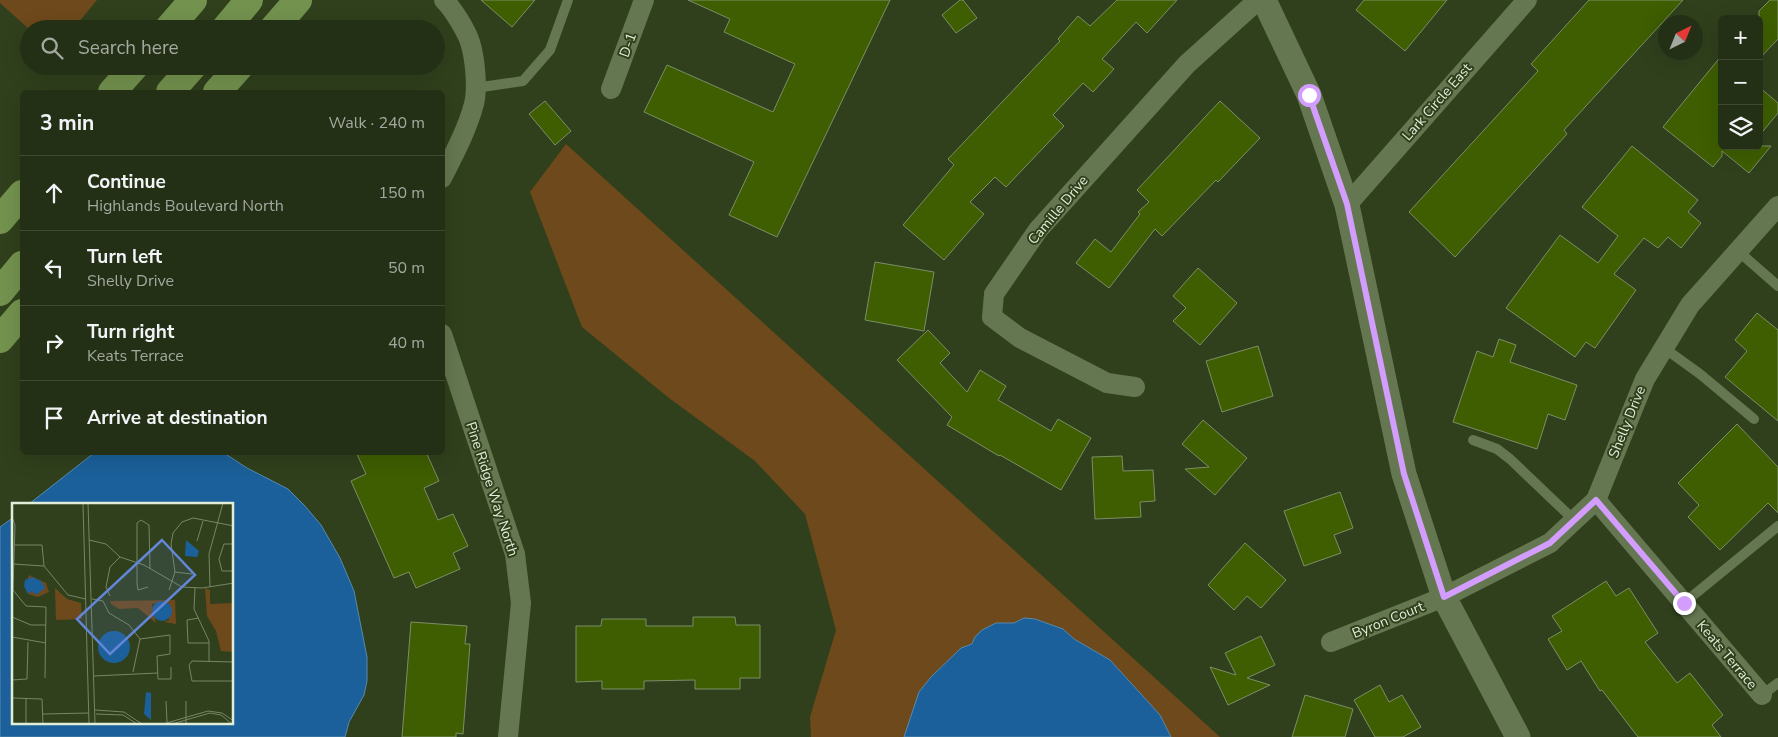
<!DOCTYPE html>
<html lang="en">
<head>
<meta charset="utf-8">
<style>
	:root { --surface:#243015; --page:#303c22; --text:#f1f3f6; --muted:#a3a9a0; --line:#414b34 }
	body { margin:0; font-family:"Nunito Sans",sans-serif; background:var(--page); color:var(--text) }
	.controls { position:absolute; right:15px; top:15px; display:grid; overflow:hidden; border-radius:8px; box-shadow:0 5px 20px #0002 }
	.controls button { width:45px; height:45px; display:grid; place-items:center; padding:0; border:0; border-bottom:1px solid var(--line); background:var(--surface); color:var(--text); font:25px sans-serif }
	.compass { position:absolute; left:1658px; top:15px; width:45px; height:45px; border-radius:50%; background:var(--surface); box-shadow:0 5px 20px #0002; rotate:43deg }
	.stop { position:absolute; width:15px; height:15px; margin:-11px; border:4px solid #d29dfd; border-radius:50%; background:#fff }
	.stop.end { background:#d29dfd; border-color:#fff; box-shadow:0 1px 5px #0008 }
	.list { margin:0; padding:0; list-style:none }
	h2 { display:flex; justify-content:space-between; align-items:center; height:65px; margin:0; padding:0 20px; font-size:21px }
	h2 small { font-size:16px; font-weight:400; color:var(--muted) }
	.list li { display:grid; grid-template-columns:32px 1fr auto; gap:15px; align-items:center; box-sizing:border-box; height:75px; padding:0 20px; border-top:1px solid var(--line) }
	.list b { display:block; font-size:19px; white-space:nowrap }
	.list p { margin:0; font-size:16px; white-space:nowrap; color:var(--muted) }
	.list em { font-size:16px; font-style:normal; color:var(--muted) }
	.icon { flex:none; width:28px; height:28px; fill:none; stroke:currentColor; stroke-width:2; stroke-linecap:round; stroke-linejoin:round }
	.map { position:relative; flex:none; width:1778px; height:737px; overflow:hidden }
	.search { position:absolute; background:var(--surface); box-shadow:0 5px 20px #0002; left:20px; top:20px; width:425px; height:55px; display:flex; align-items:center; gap:12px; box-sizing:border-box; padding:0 18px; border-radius:28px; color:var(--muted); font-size:19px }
	.panel { position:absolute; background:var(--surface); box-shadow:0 5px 20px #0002; left:20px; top:90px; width:425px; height:365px; border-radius:8px }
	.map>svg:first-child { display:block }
	.green { fill:#6e491b }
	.water { fill:#1b609a; stroke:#578aad }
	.building { fill:#3e5e01; stroke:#7b8e66 }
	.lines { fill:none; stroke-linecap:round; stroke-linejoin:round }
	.service { stroke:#647750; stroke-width:10 }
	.minor { stroke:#647750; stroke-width:20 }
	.tertiary { stroke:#647750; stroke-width:25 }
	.trunk { stroke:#73924e; stroke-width:28 }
	.route { stroke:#d29dfd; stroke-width:6 }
	.labels { text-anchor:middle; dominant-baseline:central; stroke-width:4; stroke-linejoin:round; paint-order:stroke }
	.street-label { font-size:14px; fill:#e2edd8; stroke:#30401c }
	.inset-road { fill:none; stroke:#778567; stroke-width:1 }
	.view { fill:#6286d8; fill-opacity:0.15; stroke:#6286d8; stroke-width:2.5 }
	.inset-edge { fill:none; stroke:#e2edd8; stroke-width:2.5 }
</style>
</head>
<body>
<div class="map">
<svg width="1778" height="737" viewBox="0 0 1778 737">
	<rect width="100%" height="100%" fill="#30401c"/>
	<!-- green -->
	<g class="green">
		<polygon points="0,0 97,0 73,29 29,29 0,3"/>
		<polygon points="566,144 1220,737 1171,737 1160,715 1110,660 1074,639 1063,629 1035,619 1025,618 1014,623 996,623 975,637 972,644 961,648 931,677 919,692 904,737 811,737 810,717 836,630 805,514 755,461 669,398 582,327 530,192"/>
	</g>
	<!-- water -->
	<g class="water">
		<polygon points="94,453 224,453 247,468 288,489 305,506 321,525 340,558 354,591 367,657 367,681 364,695 349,722 345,737 0,737 0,527 14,517 14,723 232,723 232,504 29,504"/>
		<polygon points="1024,618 1035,619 1063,629 1074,639 1110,660 1160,715 1171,737 904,737 919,692 931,677 961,648 972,644 975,637 982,630 996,623 1014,623"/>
	</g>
	<!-- building -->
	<g class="building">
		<polygon points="481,0 535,0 512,27"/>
		<polygon points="688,0 890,0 777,237 729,215 754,162 644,112 667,65 773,112 795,64 724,32 730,19"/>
		<polygon points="960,0 963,0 977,18 956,33 942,15"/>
		<polygon points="1117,0 1177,0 1147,33 1136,22 1102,59 1114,69 1093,92 1083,83 1053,115 1064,126 1006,187 995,177 970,202 984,214 944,260 903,225 954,165 948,159 1060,41 1058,39 1078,16 1090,26"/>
		<polygon points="1364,0 1447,0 1405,51 1356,10"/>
		<polygon points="1589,0 1683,0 1564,130 1567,134 1455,257 1409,212 1538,71 1531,64"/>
		<polygon points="1770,0 1778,0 1778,39 1759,59 1759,11"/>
		<polygon points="1722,55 1722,146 1771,146 1749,173 1722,151 1722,156 1713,167 1663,127"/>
		<polygon points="1759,87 1778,103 1778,113 1759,136"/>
		<polygon points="545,101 571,131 555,145 529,114"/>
		<polygon points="1220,101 1260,138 1218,182 1216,180 1162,236 1155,229 1109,288 1076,263 1095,239 1111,252 1140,214 1138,212 1149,202 1137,190"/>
		<polygon points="1632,146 1698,200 1688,212 1701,223 1681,248 1668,237 1658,248 1644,238 1614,274 1636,290 1595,348 1586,342 1575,357 1506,308 1560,235 1598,263 1618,236 1582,207"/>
		<polygon points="875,262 934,272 924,331 865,320"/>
		<polygon points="1198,268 1237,303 1200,345 1173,321 1186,308 1173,296"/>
		<polygon points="1757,313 1778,330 1778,421 1725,377 1747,351 1735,340"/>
		<polygon points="928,330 950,353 940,363 967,392 980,370 1006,386 998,400 1051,431 1058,419 1091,438 1061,490 1000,455 999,456 947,425 952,417 897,360"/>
		<polygon points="1499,339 1516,345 1510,362 1577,385 1565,420 1548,414 1537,449 1453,422 1477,351 1493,357"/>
		<polygon points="1258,346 1273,396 1222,412 1206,361"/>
		<polygon points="1203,420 1247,458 1215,495 1185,469 1209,467 1182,444"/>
		<polygon points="1737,424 1778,467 1778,513 1768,503 1720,550 1688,517 1699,505 1678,483"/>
		<polygon points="356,452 426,452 439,481 424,488 438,520 453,514 468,546 453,553 460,569 416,588 409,572 394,578 351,481 366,474"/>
		<polygon points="1122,456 1123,471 1153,470 1155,501 1140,502 1141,517 1095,519 1092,457"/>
		<polygon points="1340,492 1353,528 1334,535 1341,553 1304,566 1284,511"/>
		<polygon points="1245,543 1286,580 1261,608 1247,596 1234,610 1208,585"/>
		<polygon points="1606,581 1616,596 1629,588 1658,633 1645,642 1677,683 1690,673 1723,715 1712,725 1721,737 1638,737 1602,690 1600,691 1581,661 1567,670 1548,639 1562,631 1552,616"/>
		<polygon points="693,617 735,617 736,625 760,625 760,678 740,678 740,689 695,689 695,680 644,681 644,689 602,689 602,681 576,682 576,626 601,626 602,619 646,619 646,626 693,626"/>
		<polygon points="411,622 467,626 465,644 470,644 463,734 456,733 456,737 402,737"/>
		<polygon points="1261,636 1275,665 1247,678 1270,685 1228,705 1210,667 1236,675 1225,653"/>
		<polygon points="1380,685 1389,702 1402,695 1421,727 1403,737 1375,737 1354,700"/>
		<polygon points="1305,695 1353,709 1345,737 1292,737"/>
	</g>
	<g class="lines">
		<!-- service -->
		<g class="service">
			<polyline points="475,88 523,81 550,50 568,0"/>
			<polyline points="1738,251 1778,286"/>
			<polyline points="1664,348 1700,374 1754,419"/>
			<polyline points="1473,440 1497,449 1510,459 1574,520"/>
			<polyline points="1684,603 1778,526"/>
			<polyline points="1762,695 1778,683"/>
		</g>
		<!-- minor -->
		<g class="minor">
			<polyline points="611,89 644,0"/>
			<path d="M 442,178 C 454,154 467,130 474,104 C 478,88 475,58 470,42 C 466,30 453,9 444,0"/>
			<polyline points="1347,205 1527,0"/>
			<polyline points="442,334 515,554 521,603 508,737"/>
			<polyline points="1135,387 1107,383 1020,338 992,317 994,294 1038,230 1187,64 1258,0"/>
			<polyline points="1596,500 1762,695"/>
			<polyline points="1331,642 1444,597 1550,543 1596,500 1645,379 1690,305 1778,206"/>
		</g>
		<!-- tertiary -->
		<polyline class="tertiary" points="1264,0 1309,95 1347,205 1404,474 1444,597 1518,737"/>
		<!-- trunk -->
		<g class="trunk">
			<polyline points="168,29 193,0"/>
			<polyline points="225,29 249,0"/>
			<polyline points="273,29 298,0"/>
			<polyline points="112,92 135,66"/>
			<polyline points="170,92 193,66"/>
			<polyline points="217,92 240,66"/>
			<polyline points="0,220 22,194"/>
			<polyline points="0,292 22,265"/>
			<polyline points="0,339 22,313"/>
		</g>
	</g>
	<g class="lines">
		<!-- route -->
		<polyline class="route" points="1309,95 1347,204 1404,474 1444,597 1550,543 1596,500 1684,603"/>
	</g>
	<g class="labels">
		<!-- street labels -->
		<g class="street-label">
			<text transform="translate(628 45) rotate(-70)">D-1</text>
			<text transform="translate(1437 102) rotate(-49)">Lark Circle East</text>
			<text transform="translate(1058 210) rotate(-50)">Camille Drive</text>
			<text transform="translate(1627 422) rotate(-68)">Shelly Drive</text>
			<text transform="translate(492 489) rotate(72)">Pine Ridge Way North</text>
			<text transform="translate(1388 620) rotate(-22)">Byron Court</text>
			<text transform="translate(1727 655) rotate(50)">Keats Terrace</text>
		</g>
	</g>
	<!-- overview -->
	<g transform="translate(12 503)">
		<rect width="221" height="221" fill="#30401c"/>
		<path d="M 17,72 L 34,80 L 37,89 L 26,94 L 16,91 L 20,88 L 24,92 L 30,82 L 20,74 L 15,77 ZM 43,85 L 55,96 L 69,100 L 70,116 L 44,117 ZM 193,85 L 198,87 L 198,101 L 221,100 L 221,149 L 209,148 L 204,128 L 195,113 ZM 163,97 L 164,121 L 152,119 L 157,117 L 153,99 L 140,101 L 144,120 L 126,105 L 107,106 L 99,101 L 98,98 Z" fill="#6e491b"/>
		<path d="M 174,37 L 187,48 L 185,54 L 173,53 ZM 20,74 L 29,78 L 33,85 L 24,92 L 20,88 L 16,91 L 12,83 L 13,77 ZM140 108a10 10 0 1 1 20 0a10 10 0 1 1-20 0ZM86 144a16 16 0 1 1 32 0a16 16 0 1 1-32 0ZM 134,189 L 139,190 L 139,217 L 132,211 Z" fill="#1b609a"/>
		<path class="inset-road" d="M 71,0 L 77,221M 76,0 L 83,221M 0,14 L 3,22 L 1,87 L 14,103 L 34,104 L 33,175M 77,37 L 94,41 L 108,54 L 132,62 L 170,84 L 190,85 L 222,80M 185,38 L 191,18M 222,41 L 212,41 L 207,56 L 210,68 L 222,68M 3,42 L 30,42 L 32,63M 1,61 L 32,63 L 56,92 L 74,96M 163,69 L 180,71M 136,84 L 126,87 L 125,81 L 125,20 L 129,17 L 137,22 L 138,66M 198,84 L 197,51 L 211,0M 183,85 L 182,106 L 197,138 L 197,159M 157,87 L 163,69 L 159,41 L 161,30 L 170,19 L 181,15 L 222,23M 98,93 L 94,84 L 98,64 L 108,54M 80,96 L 91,98 L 97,110 L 117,122 L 128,136M 0,114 L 19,122 L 34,122M 187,115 L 175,117 L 176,140 L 197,140M 0,134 L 34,140M 128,136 L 158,132 L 158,151 L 145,153 L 146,176 L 159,176 L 159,164M 222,159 L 180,158 L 177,162 L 180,178 L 222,178M 121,169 L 128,136M 81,173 L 146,170M 0,177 L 15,176 L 16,139M 0,195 L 30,196 L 31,221M 14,195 L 14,221M 154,198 L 155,219M 83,207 L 112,209 L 130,221M 31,211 L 77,210M 84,211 L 111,212 L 125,221M 151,221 L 196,208 L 210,210 L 222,218M 160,221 L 198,210 L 209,212 L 220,221M 174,221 L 174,198"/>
		<path class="view" d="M 150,37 L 183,72 L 98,151 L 65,116 Z"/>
		<rect width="221" height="221" class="inset-edge"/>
	</g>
</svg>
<div class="controls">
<button>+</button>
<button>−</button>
<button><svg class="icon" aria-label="layers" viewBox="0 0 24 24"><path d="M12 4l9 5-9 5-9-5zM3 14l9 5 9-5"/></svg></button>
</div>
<svg class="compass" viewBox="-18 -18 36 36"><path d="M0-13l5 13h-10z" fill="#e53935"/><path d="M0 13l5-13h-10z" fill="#a3a9a0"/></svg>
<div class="stop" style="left:1309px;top:95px"></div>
<div class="stop end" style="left:1684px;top:603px"></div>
<div class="search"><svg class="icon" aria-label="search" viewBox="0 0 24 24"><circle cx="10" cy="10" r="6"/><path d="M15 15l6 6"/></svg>Search here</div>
<section class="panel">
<h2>3 min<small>Walk · 240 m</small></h2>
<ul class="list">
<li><svg class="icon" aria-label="ahead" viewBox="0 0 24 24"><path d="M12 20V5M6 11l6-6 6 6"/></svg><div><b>Continue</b><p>Highlands Boulevard North</p></div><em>150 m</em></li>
<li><svg class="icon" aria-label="left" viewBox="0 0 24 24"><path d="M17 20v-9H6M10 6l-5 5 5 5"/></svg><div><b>Turn left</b><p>Shelly Drive</p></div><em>50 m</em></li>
<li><svg class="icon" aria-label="right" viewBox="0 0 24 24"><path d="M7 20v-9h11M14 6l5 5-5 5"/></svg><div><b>Turn right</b><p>Keats Terrace</p></div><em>40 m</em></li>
<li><svg class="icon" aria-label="arrive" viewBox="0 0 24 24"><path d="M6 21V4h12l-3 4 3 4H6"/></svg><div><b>Arrive at destination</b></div></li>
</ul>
</section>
</div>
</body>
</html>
